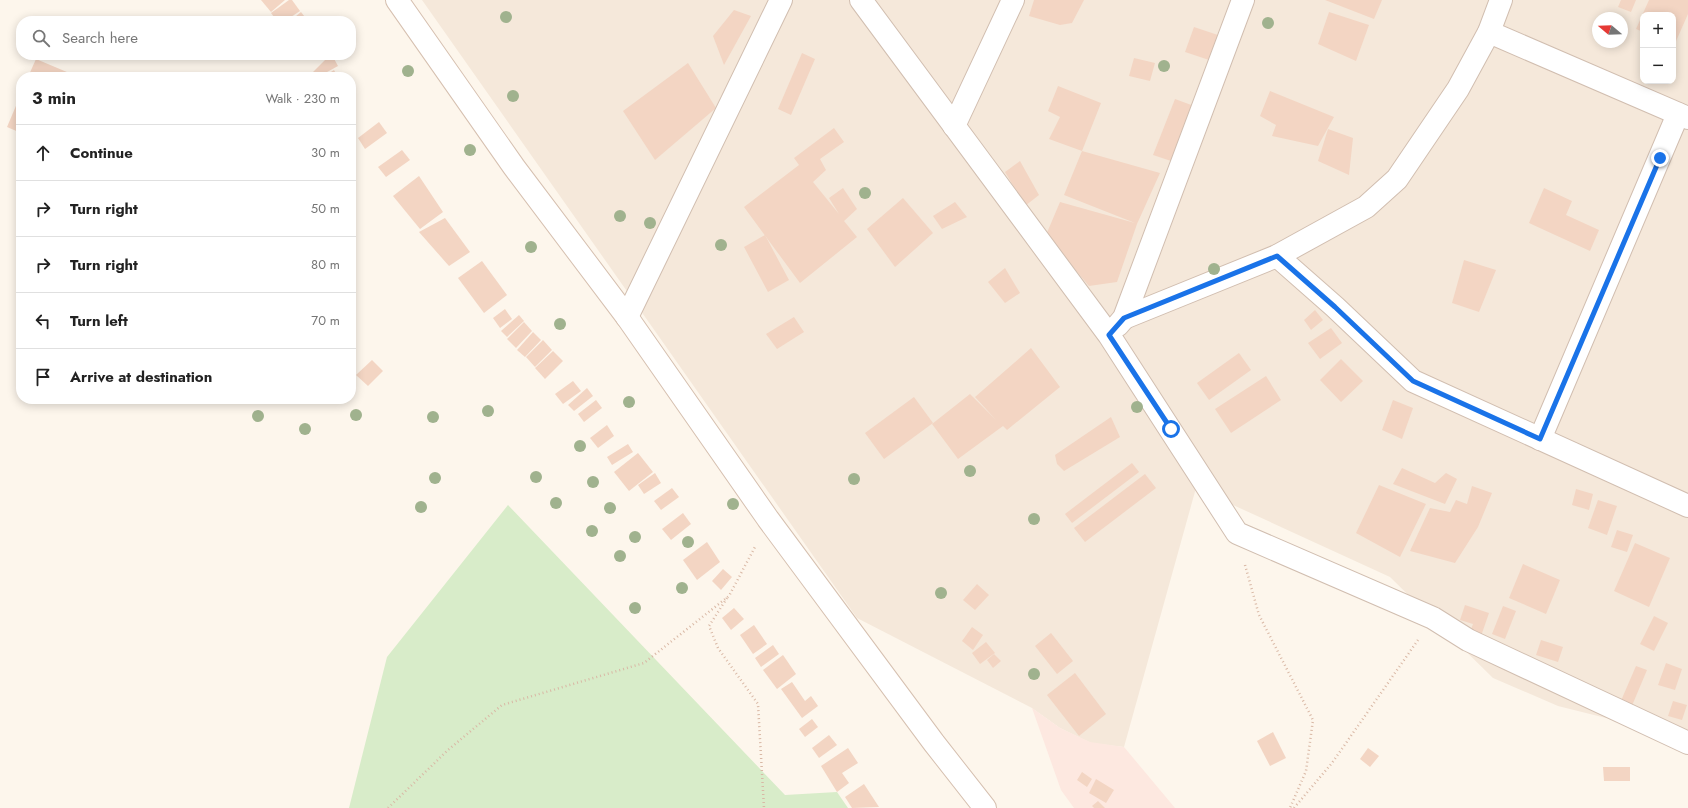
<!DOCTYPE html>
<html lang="en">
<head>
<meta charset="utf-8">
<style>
	:root { --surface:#fff; --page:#f6f6f6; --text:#222; --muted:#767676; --line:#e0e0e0 }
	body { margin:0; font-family:Jost,sans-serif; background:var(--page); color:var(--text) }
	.controls { position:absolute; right:12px; top:12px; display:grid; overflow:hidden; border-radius:8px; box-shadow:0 2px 10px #0003 }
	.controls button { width:36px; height:36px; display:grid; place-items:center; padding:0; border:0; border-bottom:1px solid var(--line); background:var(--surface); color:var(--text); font:20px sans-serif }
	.compass { position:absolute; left:1592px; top:12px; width:36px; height:36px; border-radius:50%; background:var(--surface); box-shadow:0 2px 10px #0003; rotate:289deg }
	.stop { position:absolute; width:12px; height:12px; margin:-9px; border:3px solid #1a73e8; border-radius:50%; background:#fff }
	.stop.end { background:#1a73e8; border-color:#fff; box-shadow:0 1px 4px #0008 }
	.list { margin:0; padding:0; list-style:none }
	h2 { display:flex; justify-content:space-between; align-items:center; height:52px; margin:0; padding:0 16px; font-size:17px }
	h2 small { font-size:13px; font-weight:400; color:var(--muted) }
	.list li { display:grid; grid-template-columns:26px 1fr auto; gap:12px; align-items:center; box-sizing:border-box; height:56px; padding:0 16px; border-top:1px solid var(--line) }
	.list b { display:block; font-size:15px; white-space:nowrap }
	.list em { font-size:13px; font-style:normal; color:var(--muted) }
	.icon { flex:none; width:22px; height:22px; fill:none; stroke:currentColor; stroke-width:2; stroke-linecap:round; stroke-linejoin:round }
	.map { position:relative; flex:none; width:1688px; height:808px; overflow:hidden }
	.search { position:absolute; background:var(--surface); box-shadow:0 2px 10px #0003; left:16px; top:16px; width:340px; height:44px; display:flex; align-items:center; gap:10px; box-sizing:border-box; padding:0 14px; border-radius:16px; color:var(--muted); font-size:15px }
	.panel { position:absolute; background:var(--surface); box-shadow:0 2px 10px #0003; left:16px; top:72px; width:340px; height:332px; border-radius:16px }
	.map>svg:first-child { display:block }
	.residential { fill:#f5e8da; fill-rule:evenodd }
	.commercial { fill:#fde8e0 }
	.green { fill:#d8ecc9 }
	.building { fill:#f3d5c3 }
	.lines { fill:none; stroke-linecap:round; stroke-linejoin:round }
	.street-casing { stroke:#d1beb0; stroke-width:24 }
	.secondary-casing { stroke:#d6c0b0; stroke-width:24 }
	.path { stroke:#d9b8a5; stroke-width:2.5; stroke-dasharray:1 3; stroke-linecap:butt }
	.street { stroke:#fff; stroke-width:22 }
	.secondary { stroke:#fff; stroke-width:22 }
	.tree { fill:#a0b28e }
	.route { stroke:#1a73e8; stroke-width:5 }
</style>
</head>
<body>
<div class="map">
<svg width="1688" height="808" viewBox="0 0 1688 808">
	<rect width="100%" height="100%" fill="#fdf6ec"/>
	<!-- residential -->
	<path class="residential" d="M 422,0 L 1688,0 L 1688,747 L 1622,719 L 1606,718 L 1558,706 L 1493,678 L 1390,577 L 1196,488 L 1124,747 L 1091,743 L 1060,728 L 1032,708 L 857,618 ZM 1643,15 L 1673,15 L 1673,81 L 1643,81 ZM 1598,18 L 1622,18 L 1622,42 L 1598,42 Z"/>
	<!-- commercial -->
	<polygon class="commercial" points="1032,708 1060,728 1090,742 1124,747 1175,808 1074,808 1061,790"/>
	<!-- green -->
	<polygon class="green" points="508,505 785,795 837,792 848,808 349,808 387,657"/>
	<!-- building -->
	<g class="building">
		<polygon points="261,0 285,0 271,12"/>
		<polygon points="289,0 292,0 300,11 285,21 277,21 271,13"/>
		<polygon points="1034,0 1084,0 1072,23 1060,25 1029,16"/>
		<polygon points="1325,0 1382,0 1374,19"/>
		<polygon points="1621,0 1636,0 1631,12 1618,7"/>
		<polygon points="1649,0 1688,0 1688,14 1673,48 1673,15 1643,15 1643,32 1636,29"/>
		<polygon points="734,10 751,16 724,65 713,36"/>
		<polygon points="301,12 308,21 290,21"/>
		<polygon points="1329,12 1369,25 1356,61 1318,44"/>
		<polygon points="1194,27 1218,35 1209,60 1185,52"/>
		<polygon points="802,53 815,59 791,115 778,109"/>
		<polygon points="330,55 332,55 338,66 318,77 313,72"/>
		<polygon points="1134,58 1155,63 1150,81 1129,76"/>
		<polygon points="36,59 74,75 74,77 28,77"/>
		<polygon points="688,63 716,108 655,160 623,111"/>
		<polygon points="334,70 338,77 323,77"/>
		<polygon points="1058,86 1101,103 1082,151 1049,139 1060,117 1048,111"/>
		<polygon points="1270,91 1334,117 1318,146 1272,136 1276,125 1260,116"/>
		<polygon points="21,94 21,133 7,127"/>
		<polygon points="1175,99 1194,106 1174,162 1153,155"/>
		<polygon points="379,122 387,133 365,149 358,138"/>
		<polygon points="834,128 844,142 820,159 826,170 813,182 839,214 829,198 843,188 857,209 844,221 857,237 800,283 744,207 799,165 794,158"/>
		<polygon points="1328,129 1353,138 1349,175 1318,161"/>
		<polygon points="402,150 410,160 386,177 378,167"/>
		<polygon points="1082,151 1160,173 1137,224 1117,282 1089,286 1046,235 1060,202 1135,223 1064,195"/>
		<polygon points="1020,161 1039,195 1025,206 1005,172"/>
		<polygon points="419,176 443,212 420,229 393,196"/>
		<polygon points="1544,188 1572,201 1566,215 1599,230 1590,251 1529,223"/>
		<polygon points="903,198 933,233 895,267 867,229"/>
		<polygon points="955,202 967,217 942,229 933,216"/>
		<polygon points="445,218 470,252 449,266 419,232"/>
		<polygon points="765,235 789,280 768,292 744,247"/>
		<polygon points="1464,260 1496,270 1479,312 1452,303"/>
		<polygon points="482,261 507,295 484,313 458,278"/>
		<polygon points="1005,268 1020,293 1005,303 988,282"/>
		<polygon points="505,309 512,319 500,328 493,318"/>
		<polygon points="1315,310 1323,320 1311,330 1304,320"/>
		<polygon points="519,315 524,321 507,337 501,331"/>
		<polygon points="794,317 804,332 777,349 766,334"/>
		<polygon points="524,322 532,331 516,348 507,339"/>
		<polygon points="1331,328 1342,343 1320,359 1308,343"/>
		<polygon points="533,332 541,340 525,357 517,350"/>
		<polygon points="543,340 552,350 535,367 526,357"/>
		<polygon points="1031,348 1060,387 1007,430 1003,426 958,459 932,424 970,394 996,420 975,397"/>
		<polygon points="553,351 563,361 545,379 535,368"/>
		<polygon points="1239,353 1251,370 1209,400 1197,383"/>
		<polygon points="1341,359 1363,381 1341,402 1320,380"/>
		<polygon points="372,360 383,371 368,386 356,375"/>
		<polygon points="1266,376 1281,400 1231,433 1215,409"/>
		<polygon points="573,381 581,391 563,404 555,394"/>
		<polygon points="587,388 593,396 574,411 568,405"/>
		<polygon points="914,397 933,423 884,459 865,433"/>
		<polygon points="596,400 602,408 584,422 578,414"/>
		<polygon points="1393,400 1413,408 1402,439 1382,430"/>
		<polygon points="1111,417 1120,437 1064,471 1057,464 1055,455"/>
		<polygon points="607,425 614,436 598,448 590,438"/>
		<polygon points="628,444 633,452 612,465 607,457"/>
		<polygon points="638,453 653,472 629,491 614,472"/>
		<polygon points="1132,463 1139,472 1072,523 1065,514"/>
		<polygon points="1402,468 1435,483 1446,473 1457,479 1445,504 1393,484"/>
		<polygon points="655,473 661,483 644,494 638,485"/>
		<polygon points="1145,474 1156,488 1085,542 1074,528"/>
		<polygon points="1379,485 1426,504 1400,557 1356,533"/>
		<polygon points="1472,486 1492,493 1478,527 1455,563 1410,551 1430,508 1450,512 1456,500 1467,504"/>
		<polygon points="672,488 679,497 661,510 654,501"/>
		<polygon points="1576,489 1593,494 1589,510 1572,505"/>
		<polygon points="1598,500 1617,506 1607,535 1588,528"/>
		<polygon points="683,513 691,524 671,540 662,529"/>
		<polygon points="1617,530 1633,535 1627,552 1611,547"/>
		<polygon points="707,542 720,562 697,580 683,560"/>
		<polygon points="1635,543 1670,558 1649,607 1614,591"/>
		<polygon points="1523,564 1560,580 1546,614 1509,598"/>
		<polygon points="723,569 732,577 721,590 712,581"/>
		<polygon points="977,584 989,595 975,610 963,600"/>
		<polygon points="1465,605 1489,613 1480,639 1469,635 1473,624 1460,620"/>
		<polygon points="1503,606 1516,611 1505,639 1492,634"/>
		<polygon points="734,608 744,619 731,630 722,618"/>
		<polygon points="1654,616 1668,623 1654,651 1640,644"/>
		<polygon points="754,625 767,644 753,654 740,635"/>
		<polygon points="972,627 983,635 973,650 962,641"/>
		<polygon points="1051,633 1073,661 1057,674 1035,646"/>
		<polygon points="1541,640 1563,647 1558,662 1536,655"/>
		<polygon points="986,642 995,653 980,664 972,653"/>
		<polygon points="773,645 779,654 761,667 755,658"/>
		<polygon points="994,654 1001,661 993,668 987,660"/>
		<polygon points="783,655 796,674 777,689 763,670"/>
		<polygon points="1666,663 1682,669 1675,690 1658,685"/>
		<polygon points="1636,666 1647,670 1631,708 1620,703"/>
		<polygon points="1075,673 1106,714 1079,736 1047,695"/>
		<polygon points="792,682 805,701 811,696 818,706 802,718 781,689"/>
		<polygon points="1673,701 1687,705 1682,720 1668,716"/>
		<polygon points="812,719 818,727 805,737 799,729"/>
		<polygon points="1273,732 1286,758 1270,766 1257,741"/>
		<polygon points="829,735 837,745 819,758 812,748"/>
		<polygon points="848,748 858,763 842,773 849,783 837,792 821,766"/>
		<polygon points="1368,748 1379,756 1370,767 1360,759"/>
		<polygon points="1603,767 1630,767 1630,781 1604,781"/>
		<polygon points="1082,772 1092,779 1087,787 1077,780"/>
		<polygon points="1096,779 1114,790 1106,803 1089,793"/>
		<polygon points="864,784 879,807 852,808 845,797"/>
		<polygon points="1098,801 1105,808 1094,808 1092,806"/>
	</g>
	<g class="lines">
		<defs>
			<g id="street">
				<polyline points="861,0 1109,335 1237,533 1433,618 1468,640 1688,743"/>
				<polyline points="1489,32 1688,118"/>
				<polyline points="954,126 1013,0"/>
				<polyline points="1277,256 1335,307 1413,381 1688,506"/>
				<polyline points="627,317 781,0"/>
				<polyline points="1124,318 1277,256 1366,207 1397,179 1458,89 1489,32 1501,0"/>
				<polyline points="1118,325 1124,318 1243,0"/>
				<polyline points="1540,439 1678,114"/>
			</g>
			<polyline id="secondary" points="397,0 514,167 627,317 768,519 934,743 985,808"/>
		</defs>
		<!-- street casing -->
		<use href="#street" class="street-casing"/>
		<!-- secondary casing -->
		<use href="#secondary" class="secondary-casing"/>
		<!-- path -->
		<g class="path">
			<polyline points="1245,565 1259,615 1313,720 1306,771 1290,808"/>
			<polyline points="727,598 709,626 718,648 758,704 764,808"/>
			<polyline points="388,808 448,750 502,705 644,663 729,596 756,545"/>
			<polyline points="1294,808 1332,763 1418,640"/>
		</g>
		<!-- street -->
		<use href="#street" class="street"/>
		<!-- secondary -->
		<use href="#secondary" class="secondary"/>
	</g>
	<!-- trees -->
	<g class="tree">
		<circle cx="506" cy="17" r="6"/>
		<circle cx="1268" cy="23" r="6"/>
		<circle cx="1164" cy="66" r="6"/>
		<circle cx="408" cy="71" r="6"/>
		<circle cx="513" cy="96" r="6"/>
		<circle cx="470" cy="150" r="6"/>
		<circle cx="865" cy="193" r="6"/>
		<circle cx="620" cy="216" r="6"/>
		<circle cx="650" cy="223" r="6"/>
		<circle cx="721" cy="245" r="6"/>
		<circle cx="531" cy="247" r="6"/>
		<circle cx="1214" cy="269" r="6"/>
		<circle cx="560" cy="324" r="6"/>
		<circle cx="629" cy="402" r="6"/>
		<circle cx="1137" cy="407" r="6"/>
		<circle cx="488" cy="411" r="6"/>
		<circle cx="356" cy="415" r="6"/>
		<circle cx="258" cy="416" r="6"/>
		<circle cx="433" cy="417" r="6"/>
		<circle cx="305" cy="429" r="6"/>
		<circle cx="580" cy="446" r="6"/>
		<circle cx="970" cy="471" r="6"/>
		<circle cx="536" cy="477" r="6"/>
		<circle cx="435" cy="478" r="6"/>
		<circle cx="854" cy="479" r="6"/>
		<circle cx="593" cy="482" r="6"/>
		<circle cx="556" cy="503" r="6"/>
		<circle cx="733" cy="504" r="6"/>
		<circle cx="421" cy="507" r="6"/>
		<circle cx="610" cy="508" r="6"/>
		<circle cx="1034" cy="519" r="6"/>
		<circle cx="592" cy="531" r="6"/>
		<circle cx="635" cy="537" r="6"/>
		<circle cx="688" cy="542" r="6"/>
		<circle cx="620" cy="556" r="6"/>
		<circle cx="682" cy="588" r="6"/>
		<circle cx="941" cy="593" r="6"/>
		<circle cx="635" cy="608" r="6"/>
		<circle cx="1034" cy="674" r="6"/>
	</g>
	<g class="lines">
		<!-- route -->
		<polyline class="route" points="1171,429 1109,335 1124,318 1277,256 1335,307 1413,381 1540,439 1660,158"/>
	</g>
</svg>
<div class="controls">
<button>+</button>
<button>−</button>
</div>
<svg class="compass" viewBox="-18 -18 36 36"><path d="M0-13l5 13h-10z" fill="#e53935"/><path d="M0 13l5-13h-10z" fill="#767676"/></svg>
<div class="stop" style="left:1171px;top:429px"></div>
<div class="stop end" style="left:1660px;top:158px"></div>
<div class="search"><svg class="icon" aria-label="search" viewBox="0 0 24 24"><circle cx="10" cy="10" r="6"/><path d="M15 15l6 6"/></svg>Search here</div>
<section class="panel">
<h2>3 min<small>Walk · 230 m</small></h2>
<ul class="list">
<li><svg class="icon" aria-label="ahead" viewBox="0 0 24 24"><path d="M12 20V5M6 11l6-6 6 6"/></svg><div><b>Continue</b></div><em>30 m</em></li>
<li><svg class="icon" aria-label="right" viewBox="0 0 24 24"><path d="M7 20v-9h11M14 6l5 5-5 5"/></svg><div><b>Turn right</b></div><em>50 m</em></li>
<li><svg class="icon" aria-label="right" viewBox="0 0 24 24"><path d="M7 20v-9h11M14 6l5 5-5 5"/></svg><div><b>Turn right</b></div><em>80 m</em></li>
<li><svg class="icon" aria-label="left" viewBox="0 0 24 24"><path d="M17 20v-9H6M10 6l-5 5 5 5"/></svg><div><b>Turn left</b></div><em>70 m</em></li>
<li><svg class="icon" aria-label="arrive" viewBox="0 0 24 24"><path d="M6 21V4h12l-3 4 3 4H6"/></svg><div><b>Arrive at destination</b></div></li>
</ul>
</section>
</div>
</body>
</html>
